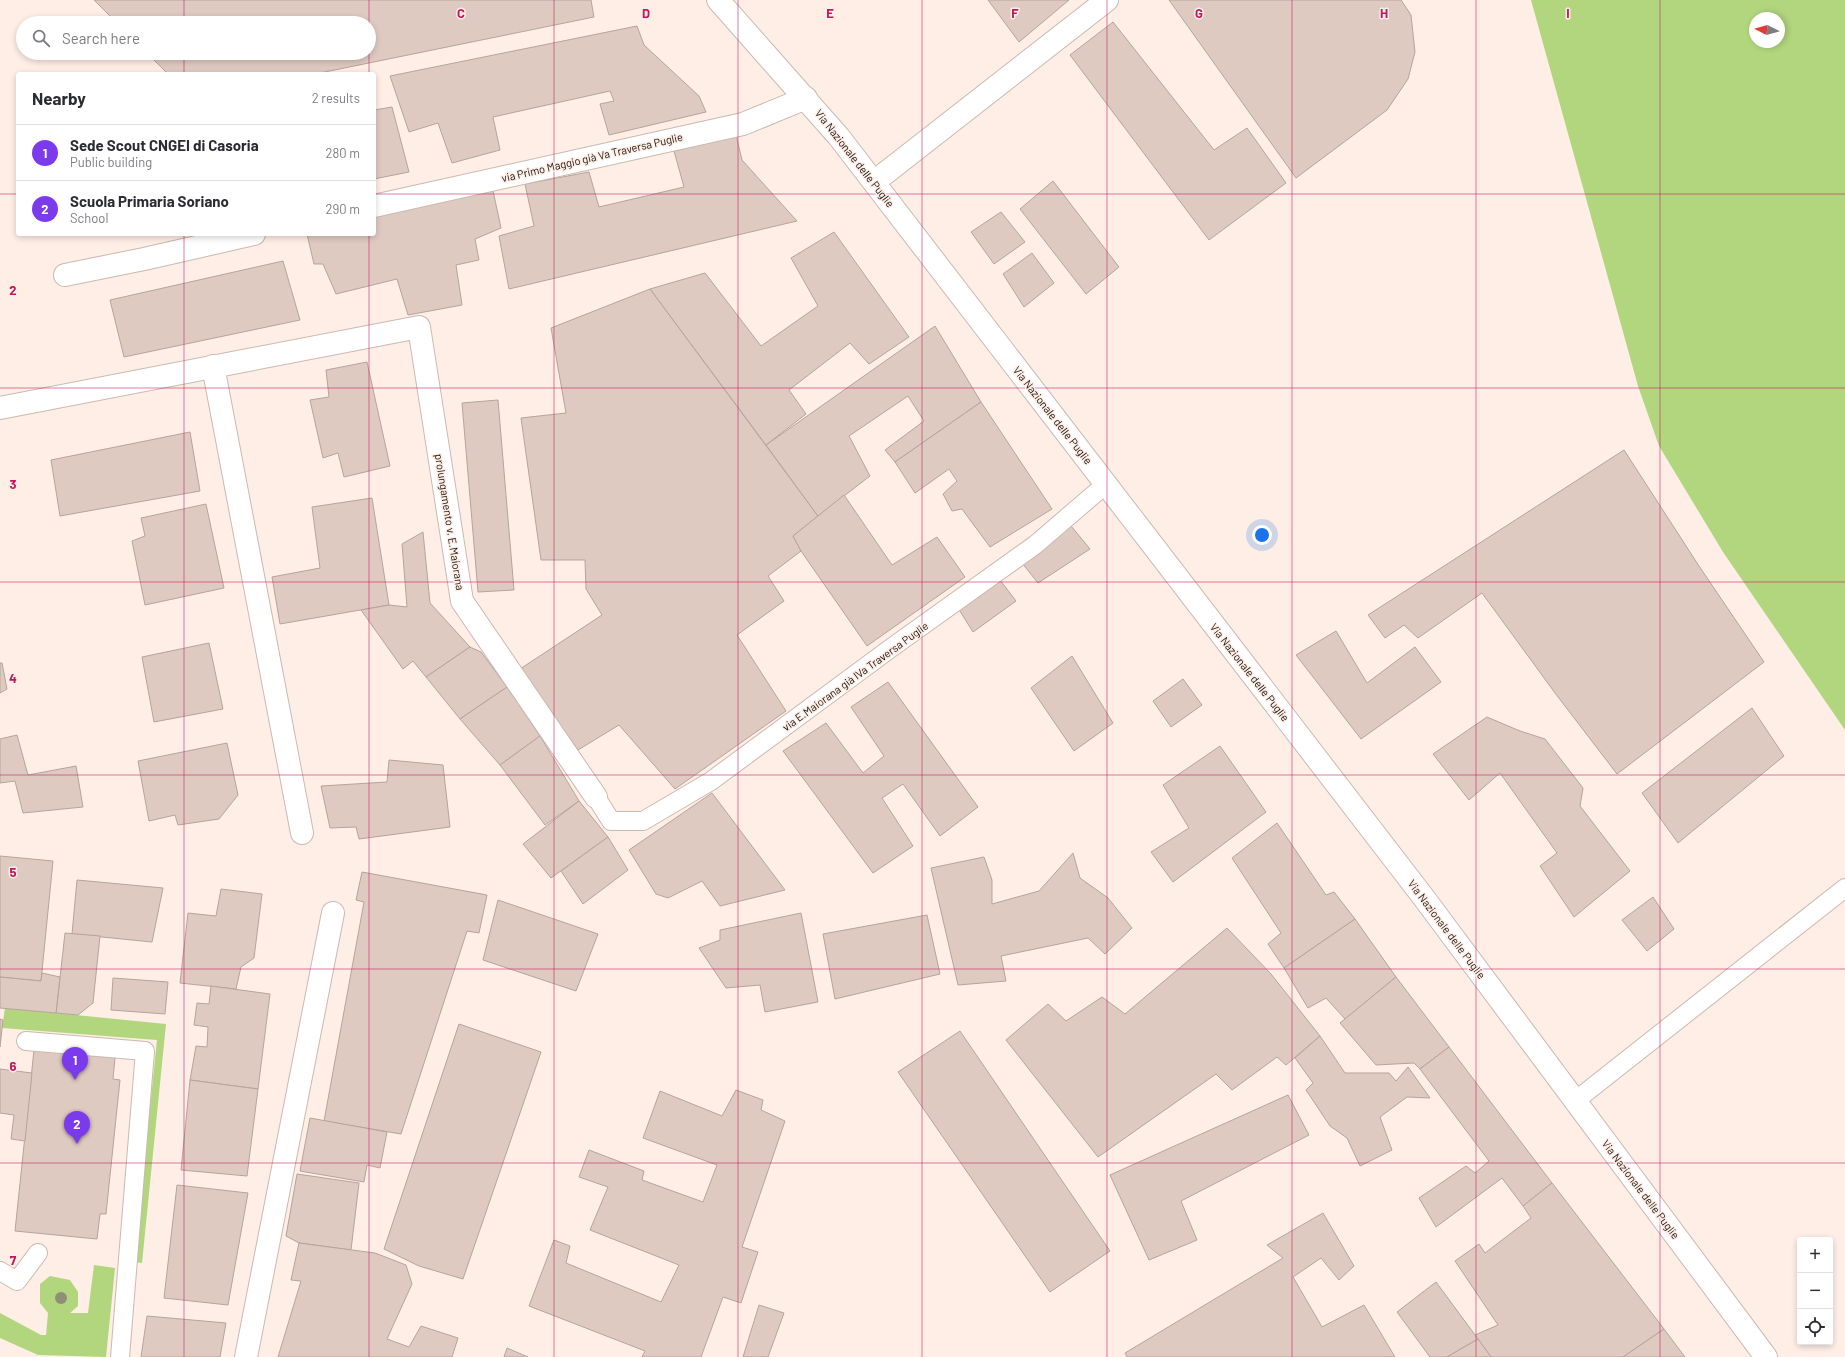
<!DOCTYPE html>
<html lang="en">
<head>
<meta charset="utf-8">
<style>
	:root { --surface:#fff; --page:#f7f7f7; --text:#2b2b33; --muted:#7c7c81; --line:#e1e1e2; --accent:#7c3aed }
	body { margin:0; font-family:Barlow,sans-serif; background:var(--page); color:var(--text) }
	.controls { position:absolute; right:12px; bottom:12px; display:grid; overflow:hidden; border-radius:4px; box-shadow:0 2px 6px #0003 }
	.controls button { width:36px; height:36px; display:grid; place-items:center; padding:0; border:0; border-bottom:1px solid var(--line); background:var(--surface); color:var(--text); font:20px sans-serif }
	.compass { position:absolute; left:1749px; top:12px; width:36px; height:36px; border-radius:50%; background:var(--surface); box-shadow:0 2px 6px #0003; rotate:275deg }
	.you { position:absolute; left:1262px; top:535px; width:14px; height:14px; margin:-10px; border:3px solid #fff; border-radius:50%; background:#1a73e8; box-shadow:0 0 0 6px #1a73e833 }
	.badge { display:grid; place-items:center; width:26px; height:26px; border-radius:50%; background:var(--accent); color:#fff; font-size:13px; font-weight:700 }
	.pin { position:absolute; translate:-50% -33px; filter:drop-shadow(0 1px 2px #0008) }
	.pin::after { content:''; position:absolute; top:21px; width:14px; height:12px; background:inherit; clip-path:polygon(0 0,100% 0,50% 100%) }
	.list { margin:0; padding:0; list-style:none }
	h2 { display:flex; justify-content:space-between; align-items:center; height:52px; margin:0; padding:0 16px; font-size:17px }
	h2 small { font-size:13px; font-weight:400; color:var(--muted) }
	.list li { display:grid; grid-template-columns:26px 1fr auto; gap:12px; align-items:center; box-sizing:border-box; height:56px; padding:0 16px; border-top:1px solid var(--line) }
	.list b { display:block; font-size:15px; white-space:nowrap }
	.list p { margin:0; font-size:13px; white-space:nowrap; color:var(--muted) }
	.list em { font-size:13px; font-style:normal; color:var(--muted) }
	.icon { flex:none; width:22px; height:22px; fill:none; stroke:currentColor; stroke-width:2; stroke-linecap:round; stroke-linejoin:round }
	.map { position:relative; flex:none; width:1845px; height:1357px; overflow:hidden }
	.search { position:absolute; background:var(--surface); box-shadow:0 2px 6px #0003; left:16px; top:16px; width:360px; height:44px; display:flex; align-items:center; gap:10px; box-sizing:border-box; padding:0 14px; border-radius:22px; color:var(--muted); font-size:15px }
	.panel { position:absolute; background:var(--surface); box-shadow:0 2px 6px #0003; left:16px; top:72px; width:360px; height:164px; border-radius:4px }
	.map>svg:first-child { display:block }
	.green { fill:#b1d67d; fill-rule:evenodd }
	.building { fill:#dfcac2; stroke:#b7a39c }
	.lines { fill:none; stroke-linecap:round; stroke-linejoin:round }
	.service-casing { stroke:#cbb9af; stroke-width:20 }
	.minor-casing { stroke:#cbb9af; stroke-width:24 }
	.primary-casing { stroke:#cbb9af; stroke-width:24 }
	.service { stroke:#fff; stroke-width:18 }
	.minor { stroke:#fff; stroke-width:22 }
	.primary { stroke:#fff; stroke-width:22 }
	.tree { fill:#8e8f76 }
	.grid { fill:none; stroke:#c2185b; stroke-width:1; stroke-opacity:0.55 }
	.labels { text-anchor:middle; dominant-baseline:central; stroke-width:3; stroke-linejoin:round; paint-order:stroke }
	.street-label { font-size:11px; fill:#1b1511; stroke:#feeee6 }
	.grid-label { font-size:13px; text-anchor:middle; font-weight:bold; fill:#c2185b; stroke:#feeee6; stroke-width:3; stroke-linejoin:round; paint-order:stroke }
</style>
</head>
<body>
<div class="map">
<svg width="1845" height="1357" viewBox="0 0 1845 1357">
	<rect width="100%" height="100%" fill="#feeee6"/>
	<!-- green -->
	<g class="green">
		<path d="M 1531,0 L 1845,0 L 1845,730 L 1723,552 L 1659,446 L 1638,386 ZM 1755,18 L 1779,18 L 1779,42 L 1755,42 Z"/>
		<polygon points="5,1008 166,1024 142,1263 134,1262 157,1040 2,1028"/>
		<polygon points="94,1265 115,1268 106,1357 38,1355 0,1338 0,1313 41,1335 46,1335 48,1313 40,1303 40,1284 50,1276 70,1280 78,1292 78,1306 70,1313 88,1313"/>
	</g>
	<!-- building -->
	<g class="building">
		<polygon points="94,0 591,0 594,17 315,74 168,74 147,53 369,53 369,23 117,23"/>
		<polygon points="988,0 1069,0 1019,42"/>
		<polygon points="1169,0 1401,0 1411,15 1415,52 1408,79 1387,110 1296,178"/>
		<polygon points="1113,22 1214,150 1247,128 1286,183 1209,240 1070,55"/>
		<polygon points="637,26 644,45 699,96 706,112 609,135 600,104 614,101 610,91 493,117 500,150 452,163 438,123 409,132 390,76"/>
		<polygon points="392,107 409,172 374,179 374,110"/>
		<polygon points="736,135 742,160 797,221 509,289 499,236 534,226 525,184 589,172 599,207 684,187 674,151"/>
		<polygon points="1053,181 1119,267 1086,294 1020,209"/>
		<polygon points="492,186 501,228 475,239 479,260 456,265 462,305 408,315 397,279 336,294 323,264 314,264 307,234 374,234 374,214"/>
		<polygon points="1001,212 1025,242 994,264 971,232"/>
		<polygon points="834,232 909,337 869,364 850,343 789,390 806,414 766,445 650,289 705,273 761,346 818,306 791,258"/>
		<polygon points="1032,253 1054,283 1024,307 1003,274"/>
		<polygon points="283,261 300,320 124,357 110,300"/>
		<polygon points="650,289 818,516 793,536 801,551 768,576 784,601 737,635 786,711 675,789 619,725 578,750 520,669 602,615 586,589 585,560 541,560 521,418 566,413 551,328"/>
		<polygon points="935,326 981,402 895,462 885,450 924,421 908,396 849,436 870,476 818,516 766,445"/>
		<polygon points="367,362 390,466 344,477 338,453 323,458 310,400 329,397 326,370"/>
		<polygon points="498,400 514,590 478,592 462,403"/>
		<polygon points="981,402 1052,509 990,547 962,509 952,511 943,494 957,481 949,469 915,493 895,462"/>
		<polygon points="190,432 200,491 60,516 51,460"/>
		<polygon points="1624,450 1699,566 1764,662 1617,774 1555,693 1482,593 1418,638 1404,625 1385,638 1368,615"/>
		<polygon points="844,495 892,565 937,537 965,577 867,646 801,551 793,536"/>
		<polygon points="372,498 389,605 280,624 272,577 320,568 312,507"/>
		<polygon points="206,504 224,588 145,605 132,541 145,536 141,518"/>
		<polygon points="1071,526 1090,549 1038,583 1022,563"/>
		<polygon points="423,532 430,603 470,647 426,677 413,661 403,669 361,610 389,605 407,607 402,544"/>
		<polygon points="1000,580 1016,601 973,632 958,608"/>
		<polygon points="1336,631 1367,683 1415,647 1441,682 1361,739 1296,655"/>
		<polygon points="209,643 223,709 154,722 142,657"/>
		<polygon points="470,647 481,652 507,687 460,719 426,677"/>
		<polygon points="1072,656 1113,723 1074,751 1031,688"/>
		<polygon points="0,663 2,663 7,689 0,693"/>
		<polygon points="1183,679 1202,705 1171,727 1153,701"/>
		<polygon points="888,682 978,807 940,836 903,784 882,798 913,846 873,873 783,751 826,723 863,773 884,756 851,707"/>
		<polygon points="507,687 540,736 500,765 460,719"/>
		<polygon points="1752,708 1784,756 1678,843 1642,793"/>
		<polygon points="1487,717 1520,731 1545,739 1583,788 1580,806 1630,871 1574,917 1540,866 1557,853 1500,773 1469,800 1433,754"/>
		<polygon points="17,735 28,775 76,766 83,807 23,813 15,781 0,783 0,739"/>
		<polygon points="540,736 579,801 545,825 500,765"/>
		<polygon points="227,743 238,795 219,819 178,825 175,815 149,821 138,761"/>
		<polygon points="1220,746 1266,812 1173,882 1151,852 1189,828 1163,785"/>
		<polygon points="389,760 443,765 450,827 359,839 356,827 330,828 321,786 387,782"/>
		<polygon points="712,793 785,890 720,906 702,881 668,898 656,894 629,850"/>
		<polygon points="579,801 608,837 551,878 523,844"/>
		<polygon points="1277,823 1326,895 1334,892 1355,919 1284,968 1268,944 1281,933 1232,858"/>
		<polygon points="608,837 628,870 583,904 561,871"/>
		<polygon points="1073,853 1080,878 1108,898 1132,928 1105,954 1088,938 1001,956 1006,981 958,985 931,868 984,857 992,880 992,904 1039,891"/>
		<polygon points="0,856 53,861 41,981 0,977"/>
		<polygon points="362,872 487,895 479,933 467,931 401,1134 324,1121 364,902 356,900"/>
		<polygon points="77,880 163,888 152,942 72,934"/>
		<polygon points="221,889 262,894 254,958 241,967 236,989 180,983 188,913 216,916"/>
		<polygon points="1653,897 1674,929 1647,951 1622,920"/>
		<polygon points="498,900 598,934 576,991 483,960"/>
		<polygon points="801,913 818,1002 765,1012 760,985 726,988 699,948 720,940 720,930"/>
		<polygon points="927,915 940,974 835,999 823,934"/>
		<polygon points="1355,919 1396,977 1345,1019 1326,998 1308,1008 1284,968"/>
		<polygon points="1227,928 1271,974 1320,1036 1286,1065 1277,1057 1232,1090 1216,1074 1098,1157 1006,1040 1048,1004 1066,1021 1102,997 1125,1014"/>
		<polygon points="65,933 100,936 93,1003 78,1015 56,1013"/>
		<polygon points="42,973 60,977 56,1013 0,1008 0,977 41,981"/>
		<polygon points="1396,977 1449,1047 1420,1069 1414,1063 1376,1065 1340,1023"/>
		<polygon points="113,978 168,982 165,1014 111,1010"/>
		<polygon points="211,986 270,994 258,1089 190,1080 196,1046 207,1047 208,1027 194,1025 197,1003 209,1004"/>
		<polygon points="0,1019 3,1020 0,1047"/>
		<polygon points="459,1024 541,1052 463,1279 419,1266 384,1249"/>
		<polygon points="960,1031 1110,1251 1050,1292 898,1072"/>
		<polygon points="1320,1036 1345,1073 1389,1073 1396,1081 1408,1067 1430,1098 1407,1097 1380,1117 1392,1150 1360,1166 1347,1138 1330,1126 1306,1090 1313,1083 1295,1058"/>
		<polygon points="1449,1047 1552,1183 1523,1206 1502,1178 1436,1227 1419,1198 1466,1166 1475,1173 1489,1161 1420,1069"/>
		<polygon points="34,1050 115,1058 113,1079 120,1080 106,1214 100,1214 97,1239 15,1231"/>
		<polygon points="0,1069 32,1073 25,1141 11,1139 14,1115 0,1113"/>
		<polygon points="190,1080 258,1089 247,1176 181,1170"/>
		<polygon points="736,1090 763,1100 761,1110 785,1121 742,1247 758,1252 741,1303 723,1297 701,1357 642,1357 645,1351 529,1306 554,1240 570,1246 566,1263 661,1302 679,1265 590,1230 608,1187 579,1177 589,1150 644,1171 642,1180 703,1202 717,1165 643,1138 660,1091 722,1116"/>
		<polygon points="1288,1095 1309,1135 1181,1201 1197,1240 1149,1260 1110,1175"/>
		<polygon points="310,1118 387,1132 380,1168 367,1165 364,1182 300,1171"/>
		<polygon points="297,1174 359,1183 351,1250 299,1243 286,1236"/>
		<polygon points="1552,1183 1664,1329 1623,1357 1491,1357 1475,1335 1498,1325 1455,1261 1479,1244 1485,1253 1531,1218 1523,1206"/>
		<polygon points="177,1185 248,1193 228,1305 164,1298"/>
		<polygon points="1323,1213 1354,1266 1339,1280 1321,1258 1293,1277 1322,1327 1364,1305 1395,1357 1127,1357 1125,1353 1283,1258 1267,1245"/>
		<polygon points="299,1243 375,1253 406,1265 412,1284 387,1339 409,1347 421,1326 458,1338 452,1357 278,1357 301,1281 291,1280"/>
		<polygon points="1436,1282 1478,1339 1447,1357 1430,1357 1397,1312"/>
		<polygon points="759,1305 784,1313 768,1357 743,1357"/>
		<polygon points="147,1316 226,1323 220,1357 141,1357"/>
		<polygon points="1664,1329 1685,1357 1623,1357"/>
		<polygon points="1478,1339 1491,1357 1447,1357"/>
		<polygon points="507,1348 528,1357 504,1357"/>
	</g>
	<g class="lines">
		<defs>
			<g id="service">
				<polyline points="596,797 611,821 643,821 711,781 891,648 1035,545 1106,484"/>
				<polyline points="26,1041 145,1051 120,1357"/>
				<polyline points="1575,1101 1845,888"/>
				<polyline points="0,1271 17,1281 38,1253"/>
			</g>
			<g id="minor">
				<polyline points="874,182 1107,0"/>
				<polyline points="374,206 743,124 806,98"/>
				<polyline points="65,275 144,259 254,234"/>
				<polyline points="213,366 302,833"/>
				<polyline points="0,408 419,327 462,601 596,797"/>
				<polyline points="246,1357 333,913"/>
			</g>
			<polyline id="primary" points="718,0 839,137 1424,898 1766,1357"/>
		</defs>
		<!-- service casing -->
		<use href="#service" class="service-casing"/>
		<!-- minor casing -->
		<use href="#minor" class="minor-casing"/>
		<!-- primary casing -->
		<use href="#primary" class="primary-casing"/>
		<!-- service -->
		<use href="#service" class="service"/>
		<!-- minor -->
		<use href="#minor" class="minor"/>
		<!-- primary -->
		<use href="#primary" class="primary"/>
	</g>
	<!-- trees -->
	<circle class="tree" cx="61" cy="1298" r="6"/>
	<!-- grid -->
	<path class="grid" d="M 184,0 L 184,23M 369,0 L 369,23M 554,0 L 554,1357M 738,0 L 738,1357M 922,0 L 922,1357M 1107,0 L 1107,1357M 1292,0 L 1292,1357M 1476,0 L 1476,1357M 1660,0 L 1660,1357M 369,23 L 369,53M 184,53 L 184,74M 369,53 L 369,74M 0,194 L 18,194M 374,194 L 1845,194M 184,234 L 184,1357M 369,234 L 369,1357M 0,388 L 1845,388M 0,582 L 1845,582M 0,775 L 1845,775M 0,969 L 1845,969M 0,1163 L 1845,1163"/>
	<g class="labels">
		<!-- street labels -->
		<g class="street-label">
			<text transform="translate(592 157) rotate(-13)">via Primo Maggio già Va Traversa Puglie</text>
			<text transform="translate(855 158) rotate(52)">Via Nazionale delle Puglie</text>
			<text transform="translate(1053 415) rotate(52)">Via Nazionale delle Puglie</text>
			<text transform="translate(450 522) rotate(81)">prolungamento v. E.Maiorana</text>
			<text transform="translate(1250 672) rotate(52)">Via Nazionale delle Puglie</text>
			<text transform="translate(855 676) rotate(-36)">via E.Maiorana già IVa Traversa Puglie</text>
			<text transform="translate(1447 929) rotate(53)">Via Nazionale delle Puglie</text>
			<text transform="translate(1641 1189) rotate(53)">Via Nazionale delle Puglie</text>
		</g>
	</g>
	<g class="grid-label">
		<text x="461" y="18">C</text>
		<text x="646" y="18">D</text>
		<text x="830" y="18">E</text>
		<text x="1015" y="18">F</text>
		<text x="1199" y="18">G</text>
		<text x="1384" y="18">H</text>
		<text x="1568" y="18">I</text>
		<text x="13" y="295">2</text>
		<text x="13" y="489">3</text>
		<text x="13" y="683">4</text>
		<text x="13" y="877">5</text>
		<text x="13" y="1071">6</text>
		<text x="13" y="1265">7</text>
	</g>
</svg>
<div class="controls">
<button>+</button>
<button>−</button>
<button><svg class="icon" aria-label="locate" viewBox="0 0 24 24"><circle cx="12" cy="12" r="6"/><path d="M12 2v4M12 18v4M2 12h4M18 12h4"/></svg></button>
</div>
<svg class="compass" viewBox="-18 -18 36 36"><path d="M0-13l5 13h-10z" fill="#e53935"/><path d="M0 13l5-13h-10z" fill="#7c7c81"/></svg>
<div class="you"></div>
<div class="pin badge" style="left:75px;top:1080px">1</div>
<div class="pin badge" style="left:77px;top:1144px">2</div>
<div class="search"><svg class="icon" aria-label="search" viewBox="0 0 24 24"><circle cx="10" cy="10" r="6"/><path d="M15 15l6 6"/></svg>Search here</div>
<section class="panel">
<h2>Nearby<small>2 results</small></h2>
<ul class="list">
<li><span class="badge">1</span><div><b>Sede Scout CNGEI di Casoria</b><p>Public building</p></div><em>280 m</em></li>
<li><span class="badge">2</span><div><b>Scuola Primaria Soriano</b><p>School</p></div><em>290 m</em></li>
</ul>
</section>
</div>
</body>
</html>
